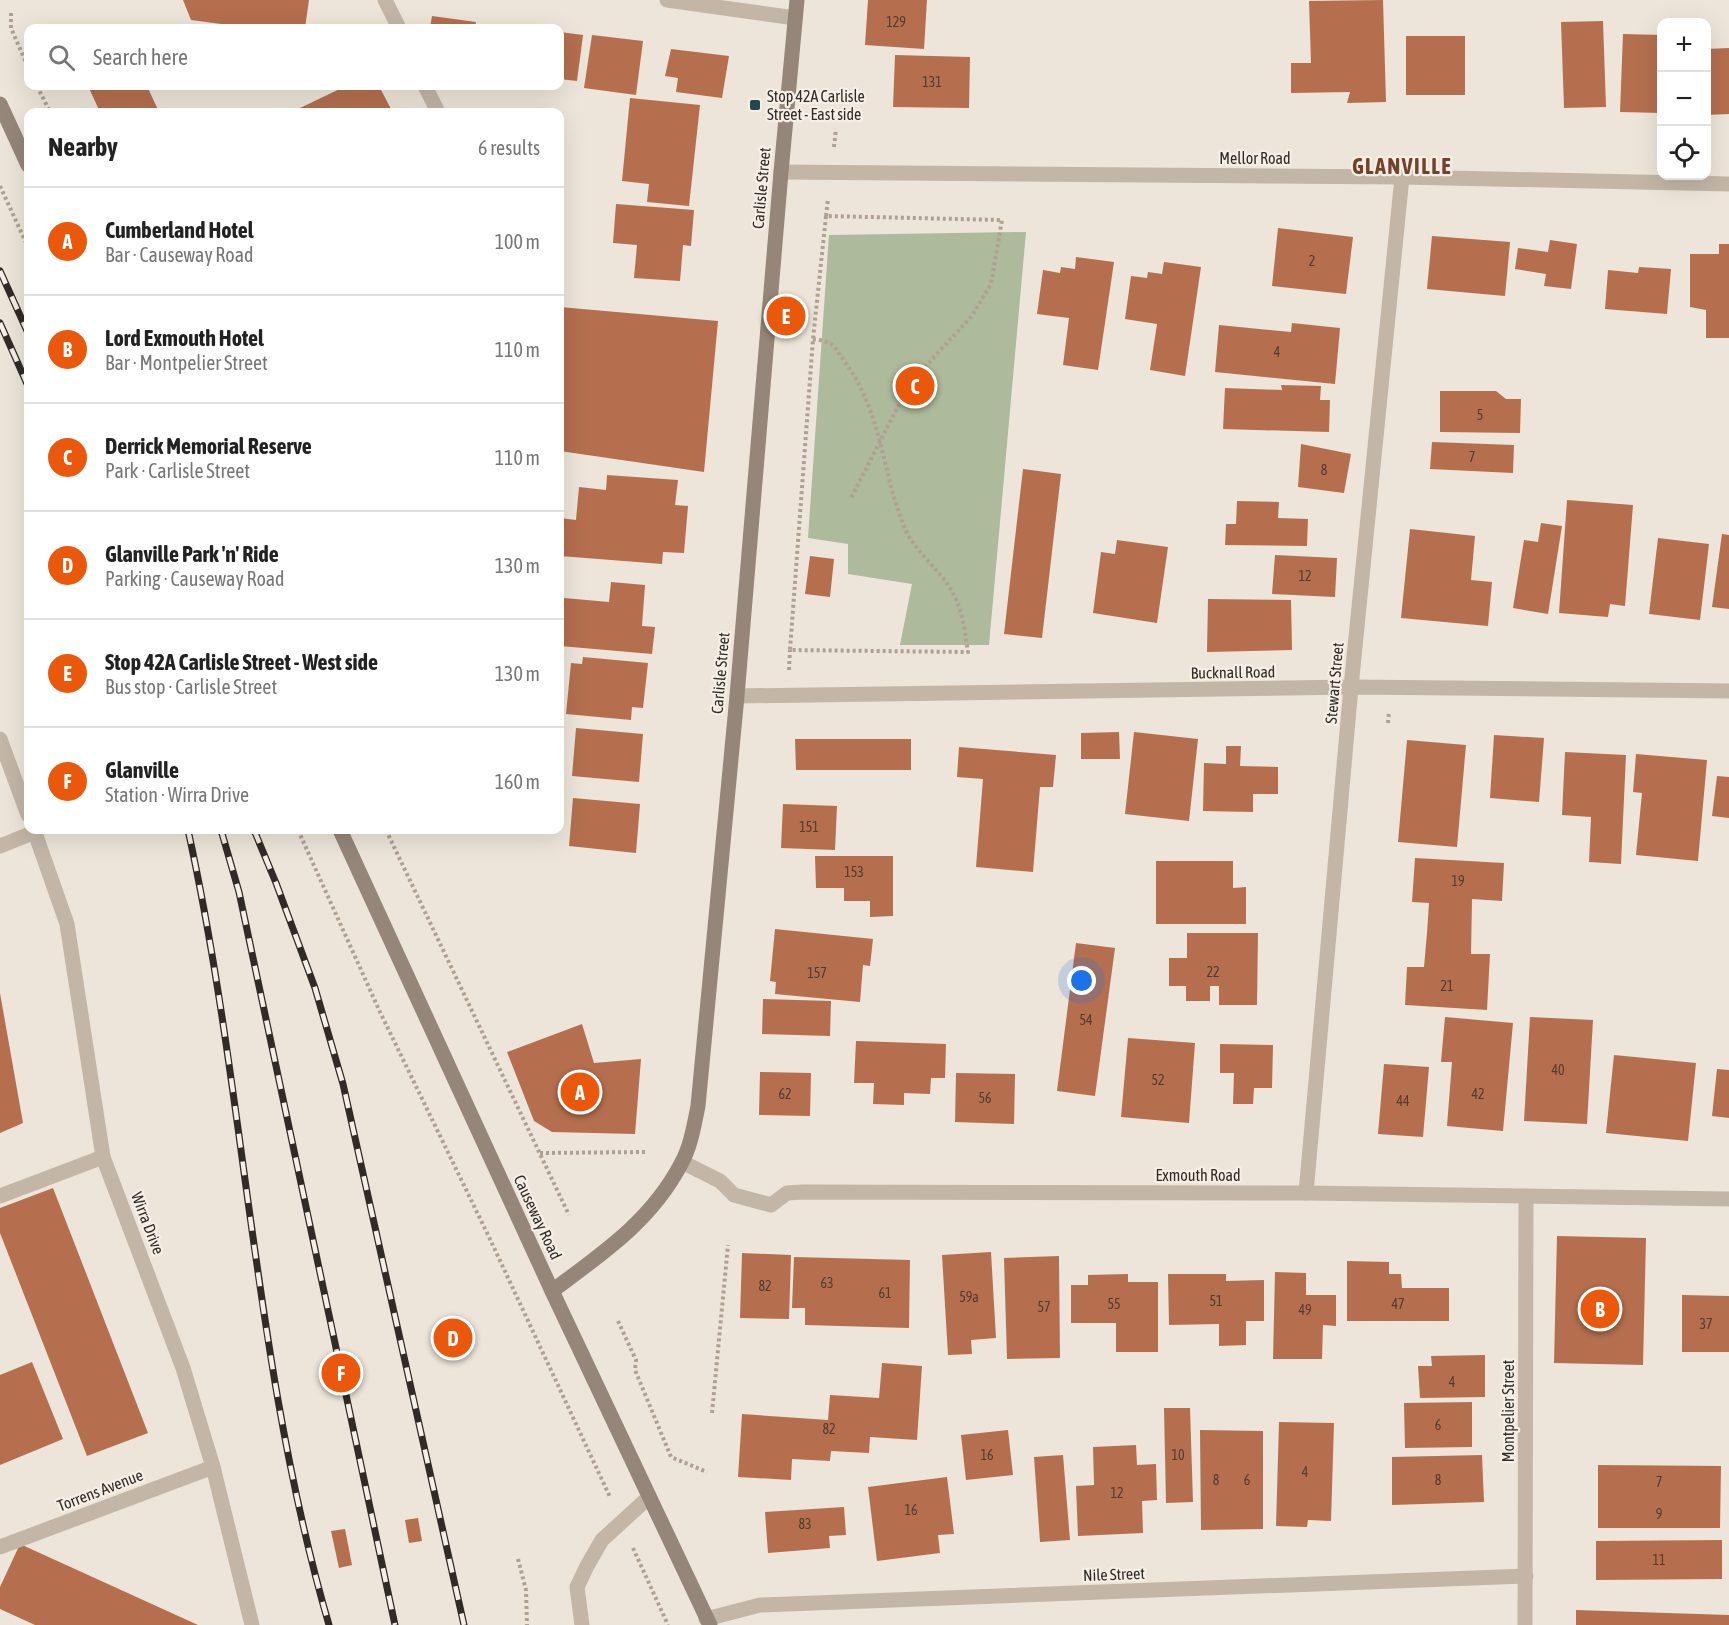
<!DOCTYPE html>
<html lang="en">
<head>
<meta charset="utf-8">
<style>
	:root { --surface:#fff; --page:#f6f6f6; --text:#222; --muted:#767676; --line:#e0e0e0; --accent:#ea580c }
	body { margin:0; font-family:"Asap Condensed",sans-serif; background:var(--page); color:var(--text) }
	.controls { position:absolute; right:18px; top:18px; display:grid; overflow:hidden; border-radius:12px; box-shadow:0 6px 24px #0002 }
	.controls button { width:54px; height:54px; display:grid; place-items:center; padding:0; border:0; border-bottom:2px solid var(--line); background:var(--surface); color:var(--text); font:30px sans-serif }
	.you { position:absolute; left:1082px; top:981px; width:21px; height:21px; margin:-15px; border:4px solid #fff; border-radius:50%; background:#1a73e8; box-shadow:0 0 0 9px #1a73e833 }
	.badge { display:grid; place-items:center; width:39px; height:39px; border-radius:50%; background:var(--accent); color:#fff; font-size:20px; font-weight:700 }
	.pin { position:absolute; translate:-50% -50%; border:3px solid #fff; box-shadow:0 2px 6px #0006 }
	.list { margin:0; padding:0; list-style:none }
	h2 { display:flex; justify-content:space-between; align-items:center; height:78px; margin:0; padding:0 24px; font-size:26px }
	h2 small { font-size:20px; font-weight:400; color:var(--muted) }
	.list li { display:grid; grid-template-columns:39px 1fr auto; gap:18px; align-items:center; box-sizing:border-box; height:108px; padding:0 24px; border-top:2px solid var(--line) }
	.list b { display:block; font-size:22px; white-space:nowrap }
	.list p { margin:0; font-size:20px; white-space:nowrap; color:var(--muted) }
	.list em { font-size:20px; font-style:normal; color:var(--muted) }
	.icon { flex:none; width:33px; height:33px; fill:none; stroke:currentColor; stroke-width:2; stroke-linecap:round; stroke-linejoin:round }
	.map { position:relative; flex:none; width:1729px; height:1625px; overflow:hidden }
	.search { position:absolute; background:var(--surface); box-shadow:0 6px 24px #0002; left:24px; top:24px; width:540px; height:66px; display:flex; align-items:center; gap:15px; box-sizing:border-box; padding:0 21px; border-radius:12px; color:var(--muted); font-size:22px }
	.panel { position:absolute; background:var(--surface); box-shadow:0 6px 24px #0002; left:24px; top:108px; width:540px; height:726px; border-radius:12px }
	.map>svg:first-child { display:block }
	.green { fill:#adba9c }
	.building { fill:#b56f4f }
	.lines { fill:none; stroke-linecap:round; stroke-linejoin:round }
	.path { stroke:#afa092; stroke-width:4; stroke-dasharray:3 3; stroke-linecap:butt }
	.lane { stroke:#c3b6a7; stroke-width:15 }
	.street { stroke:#c3b6a7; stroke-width:15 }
	.secondary { stroke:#968679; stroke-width:15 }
	.rail-casing { stroke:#312a26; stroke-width:7 }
	.rail { stroke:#f6efe5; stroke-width:4.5; stroke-dasharray:14; stroke-linecap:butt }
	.poi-dot { fill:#22474c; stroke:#f6efe5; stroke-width:2 }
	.labels { text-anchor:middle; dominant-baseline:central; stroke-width:4.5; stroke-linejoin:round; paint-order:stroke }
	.number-label { font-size:14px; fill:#523b30 }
	.poi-label { font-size:16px; fill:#312a26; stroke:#f6efe5; text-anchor:start }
	.street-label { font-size:16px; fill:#312a26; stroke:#f6efe5 }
	.district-label { font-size:22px; font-weight:bold; letter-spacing:1.5px; fill:#75412b; stroke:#f6efe5 }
</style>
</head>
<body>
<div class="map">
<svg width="1729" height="1625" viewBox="0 0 1729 1625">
	<rect width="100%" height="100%" fill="#ede5d9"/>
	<!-- green -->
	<polygon class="green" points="1026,232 989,645 900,645 912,584 848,574 848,544 808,538 829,235"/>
	<!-- building -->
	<g class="building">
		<polygon points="183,0 309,0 305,28 252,28 191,20"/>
		<polygon points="868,0 927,0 924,49 865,45"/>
		<polygon points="1383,0 1386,102 1347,103 1350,92 1291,93 1291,63 1311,63 1309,1"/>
		<polygon points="432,16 476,22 475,28 430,28"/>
		<polygon points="1603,21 1606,107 1564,108 1561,22"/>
		<polygon points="560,32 583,35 577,81 560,79"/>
		<polygon points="1623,34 1662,35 1662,113 1620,112"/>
		<polygon points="592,35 643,41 636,95 584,88"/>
		<rect x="1406" y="36" width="59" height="59"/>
		<polygon points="1729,48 1729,114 1706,115 1706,49"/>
		<polygon points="671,49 729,56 722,98 676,92 678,78 665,76"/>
		<polygon points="895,55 970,57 969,108 893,107"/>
		<polygon points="88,86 147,86 159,112 100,112"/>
		<polygon points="346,86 379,86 392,111 302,112 300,108"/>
		<polygon points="630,98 700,105 689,206 647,202 649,184 622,181"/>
		<polygon points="616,204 694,210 691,246 683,245 680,281 634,278 637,245 613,243"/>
		<polygon points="1278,228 1353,237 1346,294 1272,286"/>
		<polygon points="1432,236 1510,242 1505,296 1427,289"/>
		<polygon points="1550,240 1577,244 1571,289 1544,286 1546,274 1515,269 1518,248 1548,252"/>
		<polygon points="1719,244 1729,244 1729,338 1706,338 1706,310 1690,307 1690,254 1719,254"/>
		<polygon points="1076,257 1114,262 1098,370 1063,365 1069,318 1037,314 1043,270 1060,273 1061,267 1075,269"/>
		<polygon points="1164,262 1201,267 1185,376 1150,370 1157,324 1125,319 1131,276 1147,278 1148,272 1162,274"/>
		<polygon points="1639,267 1671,269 1667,314 1605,309 1608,270 1638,273"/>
		<polygon points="560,307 718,321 704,472 560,451"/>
		<polygon points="1292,323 1340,328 1335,384 1215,372 1219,325 1291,332"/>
		<polygon points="1281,385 1321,386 1320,400 1330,400 1329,432 1223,429 1225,388 1282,390"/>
		<polygon points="1440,391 1496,391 1506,399 1521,399 1520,433 1440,432"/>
		<polygon points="1432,442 1514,445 1513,473 1430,469"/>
		<polygon points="1301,444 1351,454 1344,493 1298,487"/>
		<polygon points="1023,469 1061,474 1042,638 1004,634"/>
		<polygon points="607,475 678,480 675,505 688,506 684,553 663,552 662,564 560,556 560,518 576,520 579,487 606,490"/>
		<polygon points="1567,500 1633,505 1625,606 1610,604 1608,617 1559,613"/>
		<polygon points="1237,501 1279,502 1278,518 1308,519 1307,546 1225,545 1226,524 1236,524"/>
		<polygon points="1541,523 1562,526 1548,614 1513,608 1524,540 1538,542"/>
		<polygon points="1410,529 1475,536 1471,580 1492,582 1488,626 1401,618"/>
		<polygon points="1722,534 1729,535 1729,609 1712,607"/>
		<polygon points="1658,538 1709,544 1700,620 1649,614"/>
		<polygon points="1117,540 1168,547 1157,623 1093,613 1101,552 1115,554"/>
		<polygon points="1275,555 1337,558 1335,597 1272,594"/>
		<polygon points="810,556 834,559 830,597 805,594"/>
		<polygon points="611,582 645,585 642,626 655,627 652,654 560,646 564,598 609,602"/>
		<polygon points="1208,599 1291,600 1292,650 1207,652"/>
		<polygon points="583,657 648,663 643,708 632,707 631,720 566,714 571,663 582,664"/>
		<polygon points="576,728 643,734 639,782 572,776"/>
		<polygon points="1119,732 1120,759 1081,759 1081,733"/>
		<polygon points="1134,732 1198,739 1189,821 1125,814"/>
		<polygon points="1494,735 1544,738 1539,802 1490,798"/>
		<polygon points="795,739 911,739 911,770 796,770"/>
		<polygon points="1407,740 1466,745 1457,847 1398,842"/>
		<polygon points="1226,746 1241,746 1240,766 1278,767 1278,794 1253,794 1253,812 1203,811 1204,763 1226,764"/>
		<polygon points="959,747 1056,755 1053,787 1040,787 1033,872 976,867 983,779 957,777"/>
		<polygon points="1565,752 1626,755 1621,864 1589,862 1591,817 1562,815"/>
		<polygon points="1636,754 1707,760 1698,861 1636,855 1642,793 1633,792"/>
		<polygon points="1717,776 1729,777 1729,818 1712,816"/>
		<polygon points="573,798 640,804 636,853 569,846"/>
		<polygon points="783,804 837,806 835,850 781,848"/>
		<polygon points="815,856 893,856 893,916 870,917 870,901 844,901 844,888 816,888"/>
		<polygon points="1415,858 1504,863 1502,901 1472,899 1471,954 1490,954 1487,1010 1405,1005 1407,967 1424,967 1427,933 1429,903 1412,902"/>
		<polygon points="1156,861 1233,861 1233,888 1246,887 1246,924 1156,924"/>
		<polygon points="775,929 873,939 870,966 863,965 860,1002 775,994 776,982 770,981"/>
		<polygon points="1187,933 1258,933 1257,1005 1219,1005 1219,986 1210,986 1210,1001 1186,1001 1186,986 1169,986 1169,958 1187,958"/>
		<polygon points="1076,943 1115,948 1095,1096 1057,1091"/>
		<polygon points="0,993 23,1123 0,1133"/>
		<polygon points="763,999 831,1001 830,1036 762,1034"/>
		<polygon points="1445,1017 1513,1023 1503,1131 1447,1126 1452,1062 1441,1062"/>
		<polygon points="1530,1017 1593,1020 1587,1124 1524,1121"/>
		<polygon points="582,1024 594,1063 641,1059 635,1134 552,1132 534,1121 507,1052"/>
		<polygon points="1128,1038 1195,1043 1189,1123 1121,1117"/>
		<polygon points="856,1041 946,1044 945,1078 931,1078 930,1094 904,1093 904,1105 873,1104 874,1083 854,1083"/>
		<polygon points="1220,1044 1273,1045 1272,1088 1254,1088 1253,1104 1233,1104 1234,1073 1220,1073"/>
		<polygon points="1614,1055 1696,1063 1688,1141 1606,1133"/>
		<polygon points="1384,1064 1429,1067 1423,1137 1378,1134"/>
		<polygon points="1717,1069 1729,1070 1729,1118 1712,1116"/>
		<polygon points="760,1072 811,1073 810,1116 759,1115"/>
		<polygon points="956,1073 1015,1074 1014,1124 955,1122"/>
		<polygon points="53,1188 148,1433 87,1456 0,1233 0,1208"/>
		<polygon points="1557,1236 1646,1238 1643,1365 1554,1363"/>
		<polygon points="991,1252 996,1338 971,1340 972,1354 948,1355 942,1255"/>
		<polygon points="742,1253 791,1255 789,1319 740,1318"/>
		<polygon points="1059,1256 1060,1358 1007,1359 1004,1258"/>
		<polygon points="794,1257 910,1260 909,1328 805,1325 805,1308 792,1308"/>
		<polygon points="1347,1261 1389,1262 1389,1274 1401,1274 1402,1288 1449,1288 1449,1321 1347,1321"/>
		<polygon points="1275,1272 1306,1273 1306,1295 1336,1295 1336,1326 1323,1325 1322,1359 1273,1359"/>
		<polygon points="1128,1274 1128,1282 1158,1282 1158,1352 1116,1352 1116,1323 1071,1323 1071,1285 1088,1285 1088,1275"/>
		<polygon points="1168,1274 1226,1274 1226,1281 1264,1280 1264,1321 1246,1321 1246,1345 1219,1346 1219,1324 1169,1325"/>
		<polygon points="1682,1295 1729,1296 1729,1352 1682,1352"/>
		<polygon points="1485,1355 1485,1397 1420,1398 1418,1366 1432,1366 1431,1356"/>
		<polygon points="32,1362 63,1439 0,1465 0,1375"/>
		<polygon points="882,1363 922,1366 917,1440 870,1437 869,1453 831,1451 830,1461 792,1459 791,1480 738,1477 742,1414 828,1420 830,1395 879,1398"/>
		<polygon points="1472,1402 1472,1447 1405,1448 1404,1403"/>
		<polygon points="1164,1408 1190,1408 1193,1502 1166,1503"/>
		<polygon points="1279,1422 1334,1423 1331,1521 1308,1520 1307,1527 1276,1526"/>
		<polygon points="1008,1430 1013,1475 966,1480 961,1435"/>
		<polygon points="1200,1430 1263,1431 1263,1529 1201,1530"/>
		<polygon points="1136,1445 1137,1465 1156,1464 1157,1500 1142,1501 1143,1533 1078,1536 1076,1486 1094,1485 1093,1447"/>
		<polygon points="1063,1455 1070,1540 1040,1542 1034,1457"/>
		<polygon points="1482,1455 1484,1502 1392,1505 1392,1457"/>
		<polygon points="1598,1465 1721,1466 1720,1528 1598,1528"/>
		<polygon points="947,1477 954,1534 938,1535 940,1553 877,1561 868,1487"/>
		<polygon points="844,1507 846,1535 829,1536 830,1548 768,1553 765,1512"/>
		<polygon points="418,1518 422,1541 409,1543 405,1520"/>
		<polygon points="345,1529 352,1565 339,1568 331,1531"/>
		<polygon points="1722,1540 1722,1579 1596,1580 1596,1541"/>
		<polygon points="20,1544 198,1625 35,1625 0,1609 0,1587"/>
		<polygon points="1576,1610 1729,1615 1729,1625 1576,1625"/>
	</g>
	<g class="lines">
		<!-- path -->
		<g class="path">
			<polyline points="11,13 11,28 28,67"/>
			<polyline points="37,86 50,112"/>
			<polyline points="834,147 836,129"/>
			<polyline points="0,186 28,247"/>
			<polyline points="826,216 828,199"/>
			<path d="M 813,339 C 818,340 827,341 831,344 C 835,346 839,354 842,358 C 883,411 881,471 905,529 C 914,551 943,572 954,595 C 963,612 965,633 968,652 L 790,650 L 813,339 L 826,216 L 1002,220 L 991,284 L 971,317 L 910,383 L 851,498"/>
			<polyline points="789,670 790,650"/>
			<polyline points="1388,723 1389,712"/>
			<polyline points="298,830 380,1012 489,1237 610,1497"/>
			<polyline points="386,830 569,1215"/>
			<polyline points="540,1153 648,1152"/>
			<polyline points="618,1321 636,1360 635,1370 671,1457 707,1472"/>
			<polyline points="712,1413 728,1245"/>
			<polyline points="633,1548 668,1625"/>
			<polyline points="518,1559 526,1590 527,1625"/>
		</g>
		<!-- lane -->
		<polyline class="lane" points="582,1625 577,1587 587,1566 602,1540 649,1497"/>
		<!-- street -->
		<g class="street">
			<polyline points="385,0 399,28"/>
			<polyline points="667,0 795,18"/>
			<polyline points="425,86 438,112"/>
			<polyline points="781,172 1402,177 1729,184"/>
			<polyline points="737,696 1351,687 1729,691"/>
			<polyline points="0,739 28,815"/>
			<polyline points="34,830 67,924 103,1157 183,1368 213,1467 252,1625"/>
			<polyline points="0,846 35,832"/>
			<polyline points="682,1162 720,1181 734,1195 771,1205 787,1193 803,1192 1306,1193 1729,1199"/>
			<polyline points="1306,1193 1351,687 1402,177"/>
			<polyline points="0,1196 103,1157"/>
			<polyline points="0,1547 213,1467"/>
			<polyline points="706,1619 760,1605 1526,1576"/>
			<polyline points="1525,1625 1526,1196"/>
		</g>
		<!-- secondary -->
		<g class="secondary">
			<polyline points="0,104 28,165"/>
			<polyline points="340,830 552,1291 710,1625"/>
			<path d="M 552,1291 C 603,1253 651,1221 681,1164 C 691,1146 694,1125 698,1106 L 737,696 L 781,172 L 797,0"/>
		</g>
		<defs>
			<g id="rail">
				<polyline points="0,271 28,333"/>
				<polyline points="0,323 28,386"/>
				<path d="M 188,830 C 246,1093 253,1365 329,1625"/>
				<polyline points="221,830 239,892 395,1625"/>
				<polyline points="254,830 276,883 315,988 343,1084 464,1625"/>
			</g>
		</defs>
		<!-- rail casing -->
		<use href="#rail" class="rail-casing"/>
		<!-- rail -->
		<use href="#rail" class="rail"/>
	</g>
	<!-- markers -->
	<rect class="poi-dot" x="749" y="99" width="12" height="12" rx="3"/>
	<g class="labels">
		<!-- number labels -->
		<g class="number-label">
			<text x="896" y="22">129</text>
			<text x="932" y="82">131</text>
			<text x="1312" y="261">2</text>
			<text x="1277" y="352">4</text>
			<text x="1480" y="415">5</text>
			<text x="1472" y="457">7</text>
			<text x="1324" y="470">8</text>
			<text x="1305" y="576">12</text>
			<text x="809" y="827">151</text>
			<text x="854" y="872">153</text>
			<text x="1458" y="881">19</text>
			<text x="1213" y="972">22</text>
			<text x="817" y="973">157</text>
			<text x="1447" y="986">21</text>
			<text x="1086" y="1020">54</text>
			<text x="1558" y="1070">40</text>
			<text x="1158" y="1080">52</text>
			<text x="785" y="1094">62</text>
			<text x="1478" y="1094">42</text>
			<text x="985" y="1098">56</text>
			<text x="1403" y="1101">44</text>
			<text x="827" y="1283">63</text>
			<text x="765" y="1286">82</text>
			<text x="885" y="1293">61</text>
			<text x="969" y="1297">59a</text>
			<text x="1216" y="1301">51</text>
			<text x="1114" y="1304">55</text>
			<text x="1398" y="1304">47</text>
			<text x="1044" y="1307">57</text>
			<text x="1305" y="1310">49</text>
			<text x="1706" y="1324">37</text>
			<text x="1452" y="1382">4</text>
			<text x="1438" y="1425">6</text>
			<text x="829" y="1429">82</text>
			<text x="987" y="1455">16</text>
			<text x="1178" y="1455">10</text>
			<text x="1305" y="1472">4</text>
			<text x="1216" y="1480">8</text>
			<text x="1247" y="1480">6</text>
			<text x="1438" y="1480">8</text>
			<text x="1659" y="1482">7</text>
			<text x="1117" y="1493">12</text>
			<text x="911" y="1510">16</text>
			<text x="1659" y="1514">9</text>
			<text x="805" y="1524">83</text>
			<text x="1659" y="1560">11</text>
		</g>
		<!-- poi labels -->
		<g class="poi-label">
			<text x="767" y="96">Stop 42A Carlisle<tspan x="767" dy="18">Street - East side</tspan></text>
		</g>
		<!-- street labels -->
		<g class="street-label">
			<text x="1255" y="158">Mellor Road</text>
			<text transform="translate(761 188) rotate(-85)">Carlisle Street</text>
			<text transform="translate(1233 672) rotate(-1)">Bucknall Road</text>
			<text transform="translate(720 673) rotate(-85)">Carlisle Street</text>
			<text transform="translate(1334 683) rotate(-85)">Stewart Street</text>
			<text x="1198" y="1175">Exmouth Road</text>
			<text transform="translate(538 1217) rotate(65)">Causeway Road</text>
			<text transform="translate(148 1223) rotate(69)">Wirra Drive</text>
			<text transform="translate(1508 1411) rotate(-90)">Montpelier Street</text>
			<text transform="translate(100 1490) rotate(-21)">Torrens Avenue</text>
			<text transform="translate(1114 1574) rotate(-2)">Nile Street</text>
		</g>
		<!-- district labels -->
		<g class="district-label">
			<text x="1402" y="166">GLANVILLE</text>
		</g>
	</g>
</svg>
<div class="controls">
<button>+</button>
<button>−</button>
<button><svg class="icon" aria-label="locate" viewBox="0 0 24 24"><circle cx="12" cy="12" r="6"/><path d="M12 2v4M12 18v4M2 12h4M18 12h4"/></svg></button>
</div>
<div class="you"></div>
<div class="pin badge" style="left:580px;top:1092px">A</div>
<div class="pin badge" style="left:1600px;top:1309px">B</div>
<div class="pin badge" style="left:915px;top:386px">C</div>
<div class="pin badge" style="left:453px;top:1338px">D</div>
<div class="pin badge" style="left:786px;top:316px">E</div>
<div class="pin badge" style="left:341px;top:1373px">F</div>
<div class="search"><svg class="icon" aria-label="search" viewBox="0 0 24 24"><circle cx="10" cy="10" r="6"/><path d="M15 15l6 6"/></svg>Search here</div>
<section class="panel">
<h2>Nearby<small>6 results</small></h2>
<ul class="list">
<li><span class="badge">A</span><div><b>Cumberland Hotel</b><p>Bar · Causeway Road</p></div><em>100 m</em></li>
<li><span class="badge">B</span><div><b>Lord Exmouth Hotel</b><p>Bar · Montpelier Street</p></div><em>110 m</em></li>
<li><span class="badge">C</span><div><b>Derrick Memorial Reserve</b><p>Park · Carlisle Street</p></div><em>110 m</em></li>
<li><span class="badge">D</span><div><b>Glanville Park 'n' Ride</b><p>Parking · Causeway Road</p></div><em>130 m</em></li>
<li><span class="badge">E</span><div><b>Stop 42A Carlisle Street - West side</b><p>Bus stop · Carlisle Street</p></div><em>130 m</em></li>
<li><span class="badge">F</span><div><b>Glanville</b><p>Station · Wirra Drive</p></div><em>160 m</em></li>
</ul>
</section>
</div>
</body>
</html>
